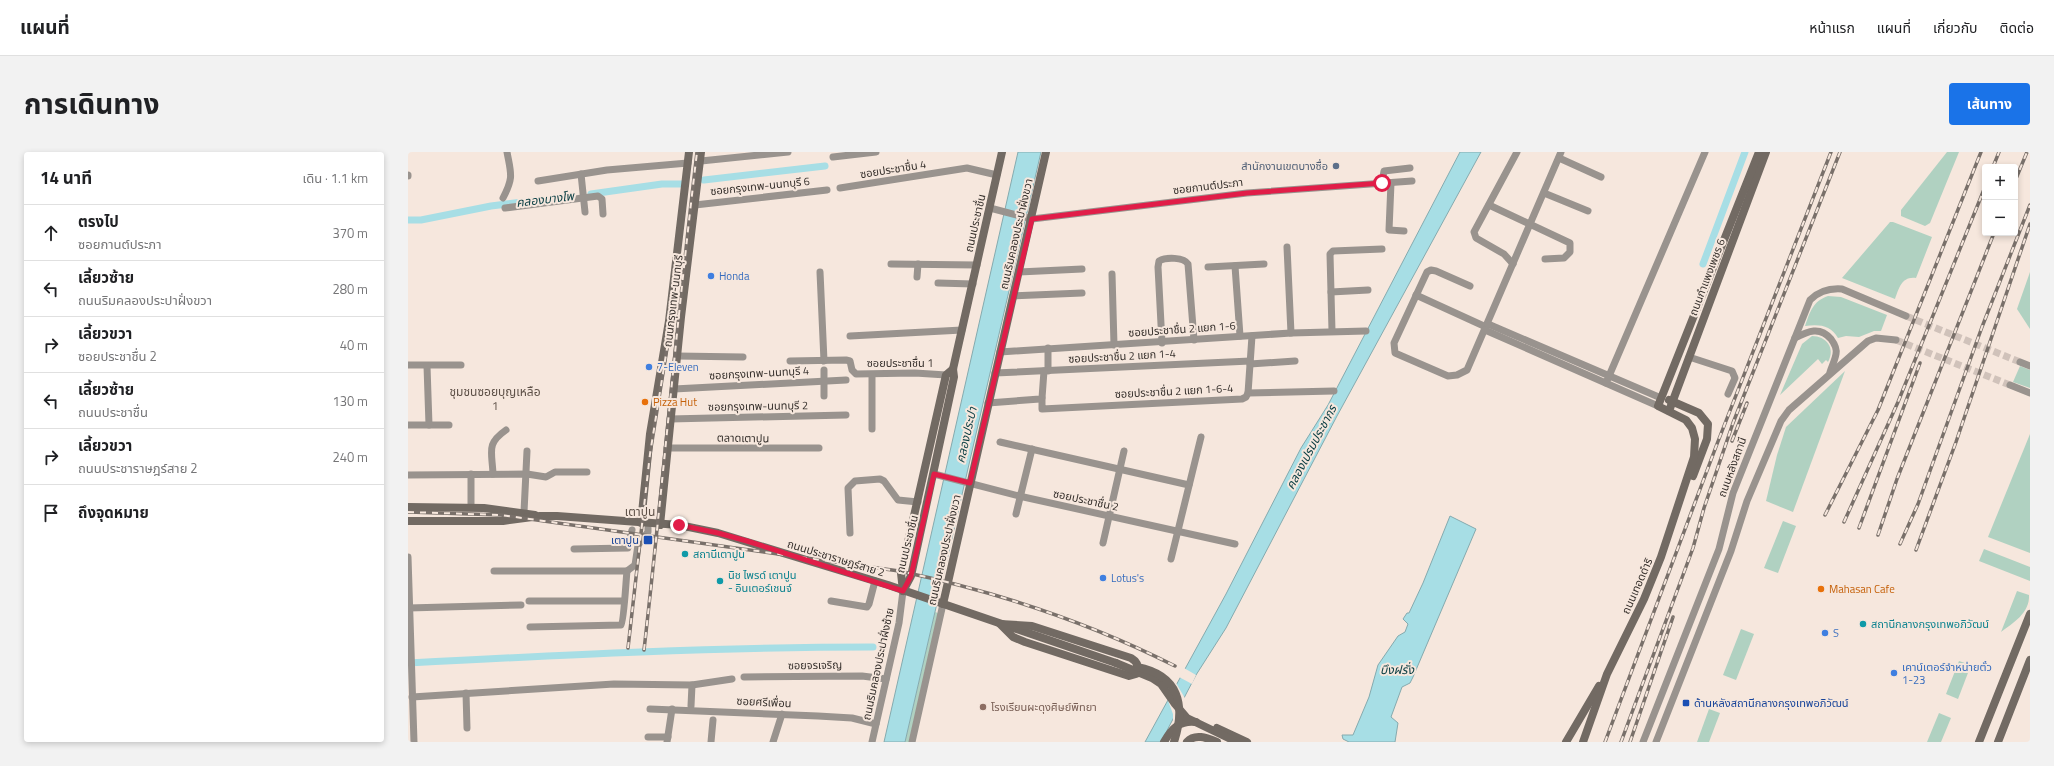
<!DOCTYPE html>
<html lang="th">
<head>
<meta charset="utf-8">
<style>
	:root { --surface:#fff; --page:#f2f2f2; --text:#202124; --muted:#757577; --line:#e0e0e0; --accent:#1a73e8 }
	body { margin:0; font-family:"Titillium Web","Noto Sans Thai",sans-serif; background:var(--page); color:var(--text) }
	.controls { position:absolute; right:12px; top:12px; display:grid; overflow:hidden; border-radius:4px; box-shadow:0 2px 6px #0003 }
	.controls button { width:36px; height:36px; display:grid; place-items:center; padding:0; border:0; border-bottom:1px solid var(--line); background:var(--surface); color:var(--text); font:20px sans-serif }
	.stop { position:absolute; width:12px; height:12px; margin:-9px; border:3px solid #e11d48; border-radius:50%; background:#fff }
	.stop.end { background:#e11d48; border-color:#fff; box-shadow:0 1px 4px #0008 }
	.list { margin:0; padding:0; list-style:none }
	h2 { display:flex; justify-content:space-between; align-items:center; height:52px; margin:0; padding:0 16px; font-size:17px }
	h2 small { font-size:13px; font-weight:400; color:var(--muted) }
	.list li { display:grid; grid-template-columns:26px 1fr auto; gap:12px; align-items:center; box-sizing:border-box; height:56px; padding:0 16px; border-top:1px solid var(--line) }
	.list b { display:block; font-size:15px; white-space:nowrap }
	.list p { margin:0; font-size:13px; white-space:nowrap; color:var(--muted) }
	.list em { font-size:13px; font-style:normal; color:var(--muted) }
	.icon { flex:none; width:22px; height:22px; fill:none; stroke:currentColor; stroke-width:2; stroke-linecap:round; stroke-linejoin:round }
	.map { position:relative; flex:none; width:1622px; height:590px; overflow:hidden; border-radius:4px }
	header { display:flex; align-items:center; gap:24px; box-sizing:border-box; height:56px; padding:0 20px; background:var(--surface); border-bottom:1px solid var(--line) }
	header strong { font-size:19px }
	nav { display:flex; gap:22px; margin-inline-start:auto; font-size:14px }
	.intro { display:flex; align-items:center; justify-content:space-between; box-sizing:border-box; height:96px; padding:0 24px }
	h1 { margin:0; font-size:28px }
	.button { padding:10px 18px; border-radius:4px; background:var(--accent); color:#fff; font-size:14px; font-weight:700 }
	main { display:flex; gap:24px; padding:0 24px }
	aside { flex:1; background:var(--surface); border-radius:4px; box-shadow:0 2px 6px #0003 }
	.map>svg:first-child { display:block }
	.green { fill:#b0d1c1 }
	.water { fill:#a7dee5; stroke:#85aaae }
	.pier { fill:#f6e7dd }
	.lines { fill:none; stroke-linecap:round; stroke-linejoin:round }
	.canal { stroke:#a7dee5; stroke-width:7 }
	.street-tunnel { stroke:#d0c2ba; stroke-width:7; stroke-dasharray:7 3.5; stroke-linecap:butt }
	.street { stroke:#99938e; stroke-width:7 }
	.secondary { stroke:#726a63; stroke-width:8 }
	.rail-casing { stroke:#79706a; stroke-width:3.5 }
	.rail { stroke:#f6e7dd; stroke-width:2; stroke-dasharray:6; stroke-linecap:butt }
	.secondary-bridge { stroke:#726a63; stroke-width:8 }
	.route { stroke:#e11d48; stroke-width:5 }
	.service-dot { fill:#5c6f8a; stroke:#f6e7dd; stroke-width:1.5 }
	.shop-dot { fill:#3f7fe0; stroke:#f6e7dd; stroke-width:1.5 }
	.food-dot { fill:#e8710a; stroke:#f6e7dd; stroke-width:1.5 }
	.transit-dot { fill:#1a4fb4; stroke:#f6e7dd; stroke-width:1.5 }
	.culture-dot { fill:#0f9aa8; stroke:#f6e7dd; stroke-width:1.5 }
	.education-dot { fill:#8d6e63; stroke:#f6e7dd; stroke-width:1.5 }
	.labels { text-anchor:middle; dominant-baseline:central; stroke-width:4; stroke-linejoin:round; paint-order:stroke }
	.service-label { font-size:11px; fill:#4e5e75; stroke:#f6e7dd; text-anchor:end }
	.street-label { font-size:11px; fill:#36302c; stroke:#f6e7dd }
	.shop-label { font-size:11px; fill:#366cbe; stroke:#f6e7dd; text-anchor:start }
	.food-label { font-size:11px; fill:#c56008; stroke:#f6e7dd; text-anchor:start }
	.transit-label { font-size:11px; fill:#164399; stroke:#f6e7dd; text-anchor:end }
	.culture-label { font-size:11px; fill:#0d838f; stroke:#f6e7dd; text-anchor:start }
	.education-label { font-size:11px; fill:#785e54; stroke:#f6e7dd; text-anchor:start }
	.water-label { font-size:12px; font-style:italic; fill:#083d42; stroke:#f6e7dd }
	.neighbourhood-label { font-size:12px; fill:#5d5047; stroke:#f6e7dd }
</style>
</head>
<body>
<header>
<strong>แผนที่</strong>
<nav><a>หน้าแรก</a><a>แผนที่</a><a>เกี่ยวกับ</a><a>ติดต่อ</a></nav>
</header>
<div class="intro"><h1>การเดินทาง</h1><a class="button">เส้นทาง</a></div>
<main>
<aside>
<h2>14 นาที<small>เดิน · 1.1 km</small></h2>
<ul class="list">
<li><svg class="icon" aria-label="ahead" viewBox="0 0 24 24"><path d="M12 20V5M6 11l6-6 6 6"/></svg><div><b>ตรงไป</b><p>ซอยกานต์ประภา</p></div><em>370 m</em></li>
<li><svg class="icon" aria-label="left" viewBox="0 0 24 24"><path d="M17 20v-9H6M10 6l-5 5 5 5"/></svg><div><b>เลี้ยวซ้าย</b><p>ถนนริมคลองประปาฝั่งขวา</p></div><em>280 m</em></li>
<li><svg class="icon" aria-label="right" viewBox="0 0 24 24"><path d="M7 20v-9h11M14 6l5 5-5 5"/></svg><div><b>เลี้ยวขวา</b><p>ซอยประชาชื่น 2</p></div><em>40 m</em></li>
<li><svg class="icon" aria-label="left" viewBox="0 0 24 24"><path d="M17 20v-9H6M10 6l-5 5 5 5"/></svg><div><b>เลี้ยวซ้าย</b><p>ถนนประชาชื่น</p></div><em>130 m</em></li>
<li><svg class="icon" aria-label="right" viewBox="0 0 24 24"><path d="M7 20v-9h11M14 6l5 5-5 5"/></svg><div><b>เลี้ยวขวา</b><p>ถนนประชาราษฎร์สาย 2</p></div><em>240 m</em></li>
<li><svg class="icon" aria-label="arrive" viewBox="0 0 24 24"><path d="M6 21V4h12l-3 4 3 4H6"/></svg><div><b>ถึงจุดหมาย</b></div></li>
</ul>
</aside>
<div class="map">
<svg width="1622" height="590" viewBox="0 0 1622 590">
	<rect width="100%" height="100%" fill="#f6e7dd"/>
	<!-- green -->
	<g class="green">
		<polygon points="1539,0 1551,0 1522,71 1517,74 1493,64 1493,58"/>
		<path d="M 1482,70 L 1485,70 L 1524,85 L 1508,126 C 1494,124 1491,136 1487,147 L 1434,126 Z"/>
		<polygon points="1622,120 1622,177 1609,157"/>
		<path d="M 1420,144 L 1433,145 L 1479,163 L 1473,179 L 1466,179 L 1451,185 L 1438,184 L 1430,186 C 1423,173 1411,172 1397,174 C 1402,160 1405,149 1420,144 Z"/>
		<path d="M 1404,184 C 1418,184 1428,196 1420,210 L 1418,208 L 1414,212 L 1410,207 L 1372,243 L 1394,192 Z"/>
		<polygon points="1612,214 1622,218 1622,236 1605,230"/>
		<polygon points="1437,219 1385,360 1358,349 1369,303 1378,275"/>
		<polygon points="1622,282 1622,401 1580,385"/>
		<polygon points="1375,369 1388,374 1370,421 1356,416"/>
		<polygon points="1576,397 1622,415 1622,429 1571,409"/>
		<path d="M 1609,439 L 1621,443 C 1622,461 1605,471 1593,480 Z"/>
		<polygon points="527,460 530,461 501,590 497,590"/>
		<polygon points="1333,477 1346,482 1328,528 1315,523"/>
		<polygon points="1551,509 1563,513 1550,547 1538,542"/>
		<polygon points="1301,557 1312,561 1301,590 1289,590"/>
		<polygon points="1531,561 1543,566 1533,590 1519,590"/>
	</g>
	<!-- water -->
	<g class="water">
		<polygon points="610,0 633,0 497,590 476,590"/>
		<polygon points="1052,0 1073,0 929,264 818,476 788,523 753,590 737,590 818,442 893,296 920,253"/>
		<polygon points="1042,364 1068,377 1005,525 1002,531 994,535 983,565 990,571 987,590 941,590 935,587 934,583 945,583 961,545 970,513 990,484 997,480 1000,472 995,467 999,461 1001,461 1015,431"/>
	</g>
	<!-- pier -->
	<g class="pier">
		<polygon points="776,516 788,523 784,532 771,525"/>
		<polygon points="768,531 778,548 765,572 765,562 759,546"/>
	</g>
	<g class="lines">
		<!-- canal -->
		<g class="canal">
			<polyline points="296,28 417,14"/>
			<polyline points="183,42 254,32 276,32"/>
			<polyline points="0,68 13,68 83,54 131,48"/>
			<polyline points="1295,112 1337,0"/>
			<path d="M 0,511 C 155,503 310,495 465,495"/>
		</g>
		<!-- street-tunnel -->
		<g class="street-tunnel">
			<polyline points="1498,164 1612,210"/>
			<polyline points="1488,188 1602,233"/>
		</g>
		<!-- street -->
		<g class="street">
			<polyline points="425,5 468,0"/>
			<polyline points="1151,6 1193,25"/>
			<polyline points="293,9 380,0"/>
			<polyline points="173,22 177,60"/>
			<polyline points="0,23 0,24"/>
			<polyline points="130,29 199,18 280,11"/>
			<polyline points="974,31 976,19 1002,16"/>
			<polyline points="983,31 981,78 996,79"/>
			<polyline points="432,36 559,16 589,23"/>
			<polyline points="1136,41 1180,59"/>
			<path d="M 95,46 C 106,25 103,22 99,0"/>
			<polyline points="287,53 419,38"/>
			<polyline points="1081,53 1162,91 1162,100 1156,106 1137,107"/>
			<polyline points="97,56 190,44 194,47 195,62"/>
			<polyline points="582,56 624,67 839,41 1004,29"/>
			<polyline points="879,95 883,181"/>
			<polyline points="483,112 569,113"/>
			<polyline points="1105,112 1096,102 1068,86 1066,80 1109,0"/>
			<polyline points="827,114 832,184"/>
			<polyline points="800,115 856,112"/>
			<polyline points="412,120 416,209"/>
			<polyline points="611,120 674,117"/>
			<polyline points="704,122 706,193"/>
			<polyline points="509,125 510,112"/>
			<polyline points="530,131 565,132"/>
			<polyline points="1062,134 1028,119 1023,118 1019,120 986,191 987,201 1040,224 1049,223 1059,218 1153,0"/>
			<polyline points="923,140 960,138"/>
			<polyline points="1008,143 1078,175"/>
			<polyline points="605,144 674,141"/>
			<polyline points="1080,172 1253,246"/>
			<polyline points="1077,178 1250,254"/>
			<polyline points="924,179 922,102 925,99 974,97"/>
			<polyline points="442,184 554,178"/>
			<path d="M 1387,186 C 1400,179 1412,174 1423,187 C 1426,191 1429,197 1428,202 C 1427,208 1424,214 1422,220"/>
			<path d="M 754,191 L 750,115 L 751,109 C 758,105 776,105 780,112 L 786,188"/>
			<polyline points="640,196 640,219"/>
			<polyline points="592,200 883,181 958,179"/>
			<polyline points="269,204 335,205"/>
			<polyline points="1281,205 1324,219 1327,226 1320,242"/>
			<polyline points="382,209 438,208 442,209 444,218 448,222 507,221 538,223"/>
			<polyline points="1612,210 1622,214"/>
			<polyline points="842,212 887,209"/>
			<polyline points="0,213 53,213"/>
			<polyline points="19,214 21,273"/>
			<polyline points="416,218 416,244"/>
			<polyline points="587,221 842,209"/>
			<polyline points="464,223 464,277"/>
			<polyline points="1198,231 1297,0"/>
			<polyline points="1602,233 1622,241"/>
			<polyline points="266,237 438,228"/>
			<polyline points="840,241 926,239"/>
			<polyline points="634,246 634,257 834,247 838,245 840,241 844,184"/>
			<polyline points="580,251 632,247 634,246 636,219"/>
			<polyline points="262,267 438,263"/>
			<polyline points="0,273 41,273"/>
			<polyline points="592,290 781,333"/>
			<polyline points="259,296 411,296"/>
			<path d="M 85,322 C 84,299 78,292 98,278"/>
			<polyline points="526,322 611,344 827,392"/>
			<polyline points="0,323 119,322 138,325 147,320 179,320"/>
			<polyline points="63,355 63,322"/>
			<polyline points="116,360 119,299"/>
			<polyline points="608,362 624,297"/>
			<polyline points="442,381 440,336 447,329 472,327 476,329 490,348 510,350"/>
			<polyline points="695,391 716,299"/>
			<polyline points="166,397 220,396 224,378"/>
			<polyline points="0,405 6,590"/>
			<polyline points="763,407 793,285"/>
			<polyline points="86,419 219,419 227,413 230,393 240,380 240,376"/>
			<polyline points="121,449 216,449"/>
			<polyline points="423,449 459,455 461,452 467,429"/>
			<polyline points="0,456 113,453"/>
			<path d="M 122,475 L 213,473 C 216,470 218,427 219,419"/>
			<polyline points="336,525 454,524 478,527"/>
			<polyline points="58,541 59,576"/>
			<polyline points="4,545 206,532 284,533 324,527"/>
			<polyline points="283,554 284,533"/>
			<polyline points="242,557 410,564 444,566 468,572"/>
			<polyline points="240,585 260,585"/>
			<polyline points="259,590 264,557"/>
			<polyline points="303,590 305,568"/>
			<polyline points="365,590 374,562"/>
			<polyline points="464,590 491,471 495,439"/>
			<polyline points="504,590 535,452"/>
			<path d="M 1235,590 L 1311,397 L 1325,341 L 1402,148 C 1411,139 1421,136 1434,137 L 1498,164"/>
			<polyline points="1248,590 1323,399 1339,349 1373,269 1381,258 1460,189 1468,186 1488,188"/>
		</g>
		<!-- secondary -->
		<g class="secondary">
			<polyline points="1261,248 1291,261 1300,272 1299,287 1285,324"/>
			<polyline points="1261,259 1358,0"/>
			<polyline points="0,355 76,356 127,363"/>
			<polyline points="0,369 95,369 132,364 149,364 271,373 310,381 480,433 708,511"/>
			<polyline points="233,371 242,282 261,169 281,0"/>
			<polyline points="252,373 273,165 293,0"/>
			<polyline points="495,439 503,424 546,225 545,217 594,0"/>
			<polyline points="495,439 493,421 538,223 545,217"/>
			<polyline points="535,452 638,0"/>
			<polygon points="592,472 624,474 723,506 727,509 729,512 728,522 721,524 617,490 605,485"/>
			<polyline points="809,576 839,590"/>
			<path d="M 756,590 C 764,576 772,568 788,570"/>
			<path d="M 779,590 C 787,581 799,586 809,590"/>
			<polyline points="1158,590 1191,534"/>
			<polyline points="1175,590 1199,522 1236,447 1253,405 1286,305 1287,287 1284,276 1278,268 1250,254 1351,0"/>
			<polyline points="1571,590 1622,462"/>
			<polyline points="1590,590 1622,508"/>
		</g>
		<defs>
			<g id="rail">
				<polyline points="1585,15 1591,0"/>
				<polyline points="1607,29 1619,0"/>
				<polyline points="1324,289 1339,251"/>
				<path d="M 0,360 L 93,363 L 491,419 C 586,439 680,470 767,514"/>
				<polyline points="1417,363 1470,258 1573,0"/>
				<polyline points="1436,370 1490,250 1577,35"/>
				<polyline points="1451,376 1512,211"/>
				<polyline points="1470,383 1489,327 1586,81"/>
				<polyline points="1492,392 1510,352 1574,175 1622,53"/>
				<polyline points="1508,398 1548,290 1622,72"/>
				<polyline points="220,496 242,302 265,159"/>
				<path d="M 236,498 C 255,332 269,166 289,0"/>
				<polyline points="1197,590 1309,292 1423,0"/>
				<polyline points="1213,590 1285,396 1296,356 1325,271 1432,0"/>
				<polyline points="1222,590 1265,465"/>
			</g>
		</defs>
		<!-- rail casing -->
		<use href="#rail" class="rail-casing"/>
		<!-- rail -->
		<use href="#rail" class="rail"/>
		<!-- secondary-bridge -->
		<g class="secondary-bridge">
			<polyline points="708,511 744,526 753,532 767,552 779,566 829,590"/>
			<path d="M 729,515 C 771,523 778,553 766,590"/>
		</g>
	</g>
	<g class="lines">
		<!-- route -->
		<polyline class="route" points="271,373 310,381 339,389 495,439 503,424 526,322 562,331 624,67 839,41 974,31"/>
	</g>
	<!-- markers -->
	<circle class="service-dot" cx="928" cy="14" r="4"/>
	<g class="shop-dot">
		<circle cx="303" cy="124" r="4"/>
		<circle cx="241" cy="215" r="4"/>
		<circle cx="695" cy="426" r="4"/>
		<circle cx="1417" cy="481" r="4"/>
		<circle cx="1486" cy="521" r="4"/>
	</g>
	<g class="food-dot">
		<circle cx="237" cy="250" r="4"/>
		<circle cx="1413" cy="437" r="4"/>
	</g>
	<g class="transit-dot">
		<rect x="235" y="383" width="10" height="10" rx="2"/>
		<rect x="1274" y="547" width="8" height="8" rx="2"/>
	</g>
	<g class="culture-dot">
		<circle cx="277" cy="402" r="4"/>
		<circle cx="312" cy="429" r="4"/>
		<circle cx="1455" cy="472" r="4"/>
	</g>
	<circle class="education-dot" cx="575" cy="555" r="4"/>
	<g class="labels">
		<!-- service labels -->
		<g class="service-label">
			<text x="920" y="14">สำนักงานเขตบางซื่อ</text>
		</g>
		<!-- street labels -->
		<g class="street-label">
			<text transform="translate(485 17) rotate(-9)">ซอยประชาชื่น 4</text>
			<text transform="translate(352 34) rotate(-6)">ซอยกรุงเทพ-นนทบุรี 6</text>
			<text transform="translate(800 34) rotate(-7)">ซอยกานต์ประภา</text>
			<text transform="translate(567 71) rotate(-77)">ถนนประชาชื่น</text>
			<text transform="translate(608 82) rotate(-77)">ถนนริมคลองประปาฝั่งขวา</text>
			<text transform="translate(1299 125) rotate(-69)">ถนนกำแพงเพชร 6</text>
			<text transform="translate(265 149) rotate(-83)">ถนนกรุงเทพ-นนทบุรี</text>
			<text transform="translate(774 177) rotate(-4)">ซอยประชาชื่น 2 แยก 1-6</text>
			<text transform="translate(714 204) rotate(-3)">ซอยประชาชื่น 2 แยก 1-4</text>
			<text x="492" y="211">ซอยประชาชื่น 1</text>
			<text transform="translate(351 221) rotate(-3)">ซอยกรุงเทพ-นนทบุรี 4</text>
			<text transform="translate(766 239) rotate(-3)">ซอยประชาชื่น 2 แยก 1-6-4</text>
			<text transform="translate(350 254) rotate(-1)">ซอยกรุงเทพ-นนทบุรี 2</text>
			<text transform="translate(335 286) rotate(1)">ตลาดเตาปูน</text>
			<text transform="translate(1324 315) rotate(-70)">ถนนหลังสถานี</text>
			<text transform="translate(678 348) rotate(12)">ซอยประชาชื่น 2</text>
			<text transform="translate(499 392) rotate(-76)">ถนนประชาชื่น</text>
			<text transform="translate(536 398) rotate(-77)">ถนนริมคลองประปาฝั่งขวา</text>
			<text transform="translate(428 406) rotate(17)">ถนนประชาราษฎร์สาย 2</text>
			<text transform="translate(1229 434) rotate(-66)">ถนนเทอดดำริ</text>
			<text transform="translate(470 512) rotate(-78)">ถนนริมคลองประปาฝั่งซ้าย</text>
			<text transform="translate(407 513) rotate(-1)">ซอยจรเจริญ</text>
			<text transform="translate(356 550) rotate(3)">ซอยศรีเพื่อน</text>
		</g>
		<!-- shop labels -->
		<g class="shop-label">
			<text x="311" y="124">Honda</text>
			<text x="249" y="215">7-Eleven</text>
			<text x="703" y="426">Lotus's</text>
			<text x="1425" y="481">S</text>
			<text x="1494" y="515">เคาน์เตอร์จำหน่ายตั๋ว<tspan x="1494" dy="13">1-23</tspan></text>
		</g>
		<!-- food labels -->
		<g class="food-label">
			<text x="245" y="250">Pizza Hut</text>
			<text x="1421" y="437">Mahasan Cafe</text>
		</g>
		<!-- transit labels -->
		<g class="transit-label">
			<text x="231" y="388">เตาปูน</text>
			<text x="1286" y="551" text-anchor="start">ด้านหลังสถานีกลางกรุงเทพอภิวัฒน์</text>
		</g>
		<!-- culture labels -->
		<g class="culture-label">
			<text x="285" y="402">สถานีเตาปูน</text>
			<text x="320" y="423">นิช ไพรด์ เตาปูน<tspan x="320" dy="13">- อินเตอร์เชนจ์</tspan></text>
			<text x="1463" y="472">สถานีกลางกรุงเทพอภิวัฒน์</text>
		</g>
		<!-- education labels -->
		<g class="education-label">
			<text x="583" y="555">โรงเรียนผะดุงศิษย์พิทยา</text>
		</g>
		<!-- water labels -->
		<g class="water-label">
			<text transform="translate(137 47) rotate(-7)">คลองบางโพ</text>
			<text transform="translate(558 283) rotate(-77)">คลองประปา</text>
			<text transform="translate(903 295) rotate(-62)">คลองเปรมประชากร</text>
			<text x="989" y="517">บึงฝรั่ง</text>
		</g>
		<!-- neighbourhood labels -->
		<g class="neighbourhood-label">
			<text x="87" y="239">ชุมชนซอยบุญเหลือ<tspan x="87" dy="14">1</tspan></text>
			<text x="232" y="359">เตาปูน</text>
		</g>
	</g>
</svg>
<div class="controls">
<button>+</button>
<button>−</button>
</div>
<div class="stop" style="left:974px;top:31px"></div>
<div class="stop end" style="left:271px;top:373px"></div>
</div>
</main>
</body>
</html>
